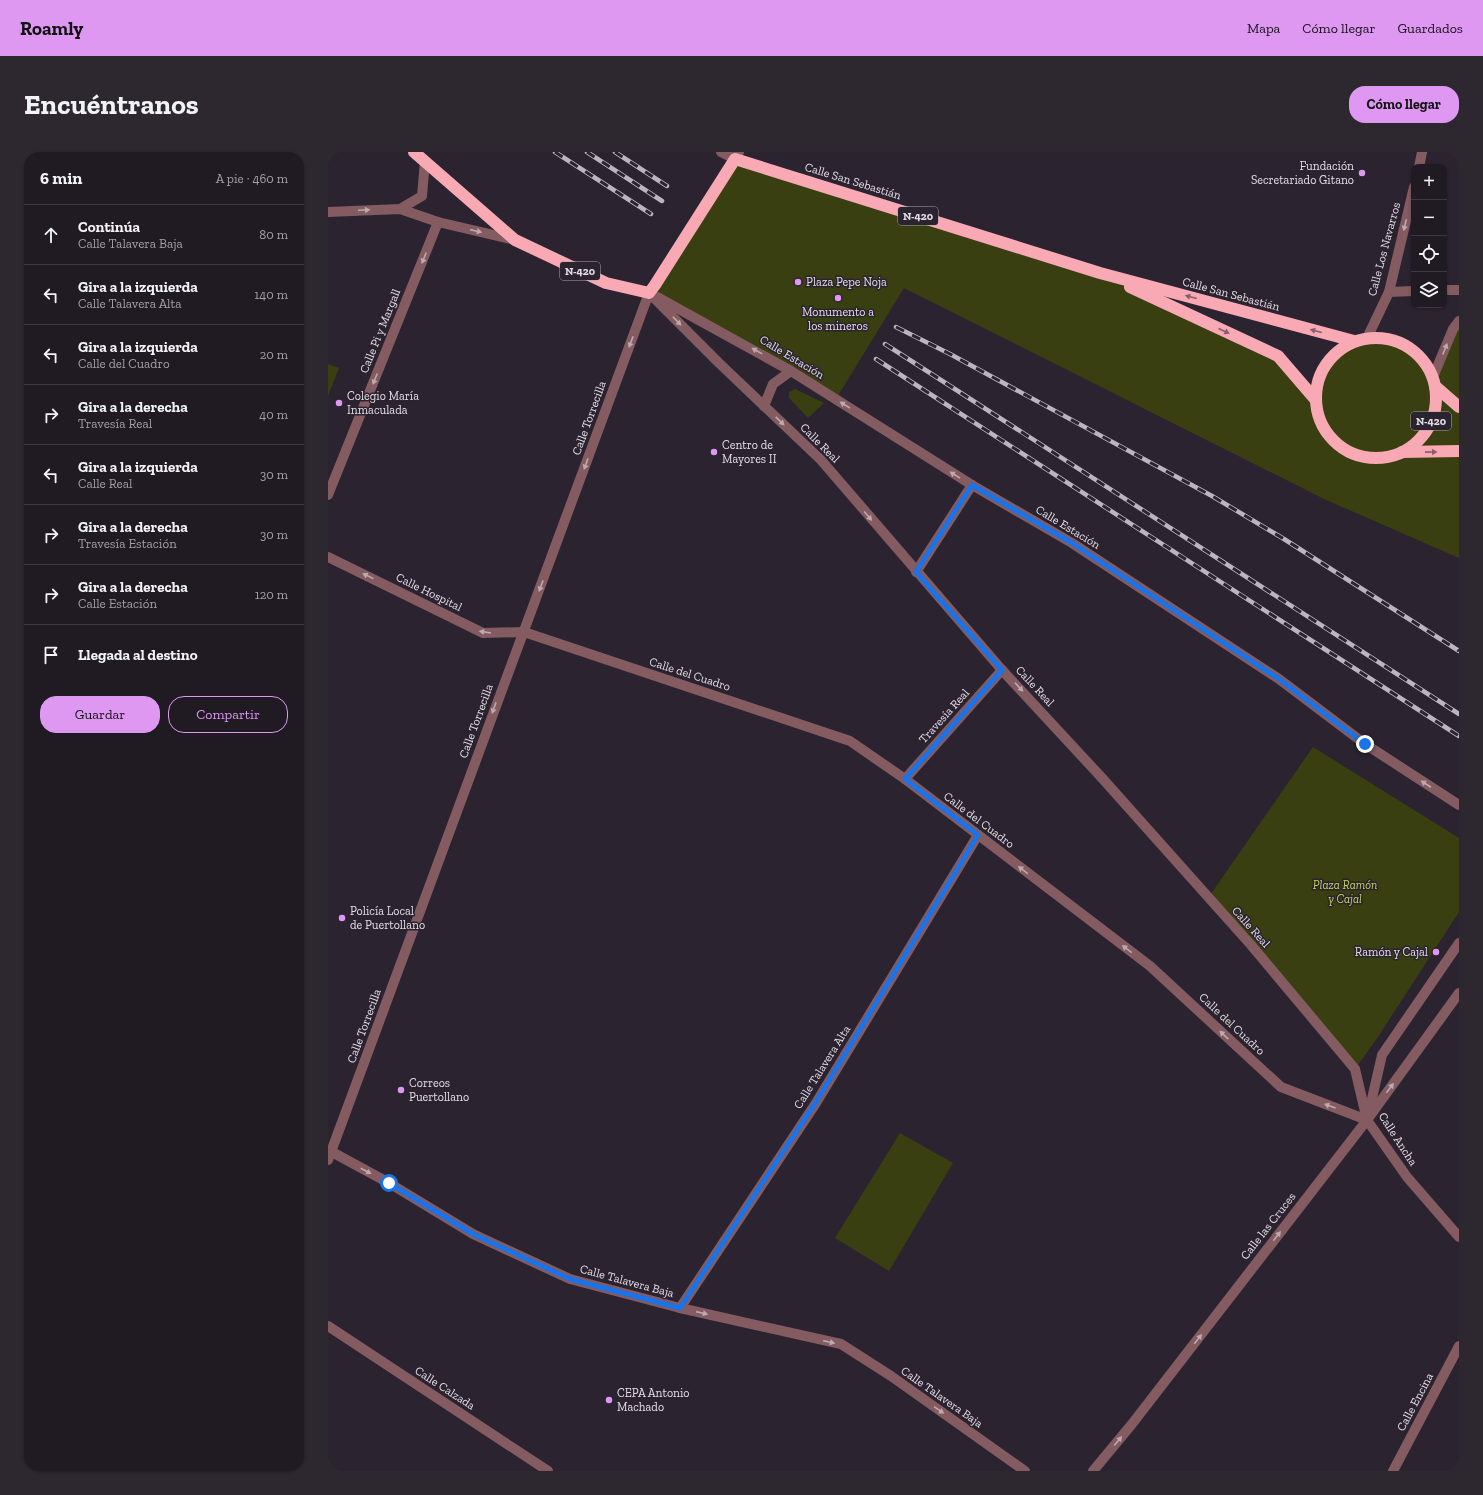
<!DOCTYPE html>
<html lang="es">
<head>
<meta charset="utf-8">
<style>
	:root { --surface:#201a23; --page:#2d2730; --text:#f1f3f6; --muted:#a2a1a6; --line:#3d3841; --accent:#de98f2 }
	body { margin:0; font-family:"Zilla Slab",serif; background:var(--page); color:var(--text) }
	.controls { position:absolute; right:12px; top:12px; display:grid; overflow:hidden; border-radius:8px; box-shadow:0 1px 3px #0004 }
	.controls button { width:36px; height:36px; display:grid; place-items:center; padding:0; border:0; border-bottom:1px solid var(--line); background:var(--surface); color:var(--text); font:20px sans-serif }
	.stop { position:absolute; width:12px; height:12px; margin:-9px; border:3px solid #1a73e8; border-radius:50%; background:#fff }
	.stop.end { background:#1a73e8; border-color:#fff; box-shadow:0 1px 4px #0008 }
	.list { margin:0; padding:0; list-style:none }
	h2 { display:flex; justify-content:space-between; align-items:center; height:52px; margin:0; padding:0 16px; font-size:17px }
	h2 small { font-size:13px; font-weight:400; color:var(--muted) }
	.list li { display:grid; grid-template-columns:26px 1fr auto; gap:12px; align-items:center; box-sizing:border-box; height:60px; padding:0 16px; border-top:1px solid var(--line) }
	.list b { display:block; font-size:15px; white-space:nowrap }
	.list p { margin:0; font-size:13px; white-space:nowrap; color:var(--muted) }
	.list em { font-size:13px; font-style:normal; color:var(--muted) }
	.actions { display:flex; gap:8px; padding:12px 16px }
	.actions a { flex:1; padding:9px 0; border:1px solid var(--accent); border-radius:16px; text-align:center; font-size:14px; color:var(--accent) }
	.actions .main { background:var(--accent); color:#111 }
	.icon { flex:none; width:22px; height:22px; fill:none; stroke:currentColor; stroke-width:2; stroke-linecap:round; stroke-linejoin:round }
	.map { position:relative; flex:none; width:1131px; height:1319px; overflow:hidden; border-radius:16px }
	header { display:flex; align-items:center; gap:24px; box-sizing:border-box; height:56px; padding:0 20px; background:var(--accent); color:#111 }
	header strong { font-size:19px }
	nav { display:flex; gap:22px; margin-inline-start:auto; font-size:14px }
	.intro { display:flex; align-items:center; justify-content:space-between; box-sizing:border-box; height:96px; padding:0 24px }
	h1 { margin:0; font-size:28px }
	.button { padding:10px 18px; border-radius:16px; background:var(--accent); color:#111; font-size:14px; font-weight:700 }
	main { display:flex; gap:24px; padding:0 24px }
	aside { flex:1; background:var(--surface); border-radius:16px; box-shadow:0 1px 3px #0004 }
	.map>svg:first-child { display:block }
	.green { fill:#393f10 }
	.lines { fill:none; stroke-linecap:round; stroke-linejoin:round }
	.minor { stroke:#835b60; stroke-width:10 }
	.highway { stroke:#f8a9b4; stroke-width:12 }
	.rail-casing { stroke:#bcb5bf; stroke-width:4.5 }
	.rail { stroke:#2b232f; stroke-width:3; stroke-dasharray:9; stroke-linecap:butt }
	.oneway { fill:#bda9b0 }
	.oneway2 { fill:#875f6b }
	.route { stroke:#1a73e8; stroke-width:5 }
	.poi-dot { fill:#de98f2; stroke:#2b232f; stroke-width:1.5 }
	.labels { text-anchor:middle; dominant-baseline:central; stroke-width:3; stroke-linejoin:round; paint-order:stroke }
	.shield { fill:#2b232f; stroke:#aca5af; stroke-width:1 }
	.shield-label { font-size:11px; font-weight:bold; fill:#e3dde6 }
	.poi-label { font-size:12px; fill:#e3dde6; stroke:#2b232f; text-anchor:start }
	.street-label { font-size:12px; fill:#e3dde6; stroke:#2b232f }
	.park-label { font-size:12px; font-style:italic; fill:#c4d45a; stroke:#2b232f }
</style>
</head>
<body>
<header>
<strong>Roamly</strong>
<nav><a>Mapa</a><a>Cómo llegar</a><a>Guardados</a></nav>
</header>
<div class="intro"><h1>Encuéntranos</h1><a class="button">Cómo llegar</a></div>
<main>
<aside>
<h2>6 min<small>A pie · 460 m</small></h2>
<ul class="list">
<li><svg class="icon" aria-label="ahead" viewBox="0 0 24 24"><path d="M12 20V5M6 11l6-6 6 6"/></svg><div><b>Continúa</b><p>Calle Talavera Baja</p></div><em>80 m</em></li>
<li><svg class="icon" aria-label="left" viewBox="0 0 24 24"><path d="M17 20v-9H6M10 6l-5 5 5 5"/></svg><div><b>Gira a la izquierda</b><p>Calle Talavera Alta</p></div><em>140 m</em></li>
<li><svg class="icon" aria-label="left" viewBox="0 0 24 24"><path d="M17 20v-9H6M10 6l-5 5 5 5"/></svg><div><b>Gira a la izquierda</b><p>Calle del Cuadro</p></div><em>20 m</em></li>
<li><svg class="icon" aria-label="right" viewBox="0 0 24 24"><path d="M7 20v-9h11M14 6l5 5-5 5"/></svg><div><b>Gira a la derecha</b><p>Travesía Real</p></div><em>40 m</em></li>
<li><svg class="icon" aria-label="left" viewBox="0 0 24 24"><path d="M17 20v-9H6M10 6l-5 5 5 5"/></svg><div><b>Gira a la izquierda</b><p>Calle Real</p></div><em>30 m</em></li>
<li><svg class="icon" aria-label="right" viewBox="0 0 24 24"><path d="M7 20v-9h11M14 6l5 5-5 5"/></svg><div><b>Gira a la derecha</b><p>Travesía Estación</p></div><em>30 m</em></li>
<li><svg class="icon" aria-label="right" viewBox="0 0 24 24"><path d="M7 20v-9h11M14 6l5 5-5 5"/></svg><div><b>Gira a la derecha</b><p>Calle Estación</p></div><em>120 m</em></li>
<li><svg class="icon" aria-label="arrive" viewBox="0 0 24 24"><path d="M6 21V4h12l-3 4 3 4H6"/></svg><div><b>Llegada al destino</b></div></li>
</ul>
<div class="actions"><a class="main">Guardar</a><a>Compartir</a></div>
</aside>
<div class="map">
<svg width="1131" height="1319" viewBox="0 0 1131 1319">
	<rect width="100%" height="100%" fill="#2b232f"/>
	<!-- green -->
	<g class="green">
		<polygon points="407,7 772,121 950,204 988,246 992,223 1006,202 1026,189 1060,186 1079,193 1105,225 1131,169 1131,406 996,347 576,136 508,247 321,141"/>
		<polygon points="0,212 11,216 0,244"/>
		<polygon points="467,237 496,251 480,266 461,246 461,240"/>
		<polygon points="985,595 1131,686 1131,760 1050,885 1027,917 880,746"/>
		<polygon points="572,981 625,1011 561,1119 507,1086"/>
	</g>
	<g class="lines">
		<!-- minor -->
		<g class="minor">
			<polyline points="393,0 407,7 411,0"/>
			<polyline points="1091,15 1094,0"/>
			<polyline points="72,57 94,44 97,9"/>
			<polyline points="0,60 72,57 110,70 187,88"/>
			<polyline points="1116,138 1131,138"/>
			<polyline points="1061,140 1086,139"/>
			<polyline points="321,141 391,211 493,308 674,518 774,626 923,793 1027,917 1039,968 1079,1025 1131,1085"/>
			<polyline points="329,145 463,219 644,333 744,391 951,527 1037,592 1131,653"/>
			<polyline points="1039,186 1061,140 1086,35"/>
			<polyline points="1105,225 1125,177 1131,169"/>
			<polyline points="436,254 445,232 463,219"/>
			<polyline points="0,343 110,70"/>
			<polyline points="0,405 155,481 196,480 522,589 577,627 822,814 953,935 1039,968"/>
			<polyline points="588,420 644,333"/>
			<polyline points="577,627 674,518"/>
			<polyline points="1040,964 1054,903 1131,791"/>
			<polyline points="4,1000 61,1031 145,1082 242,1127 352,1156 513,1192 563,1224 697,1319"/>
			<polyline points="0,1008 321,141"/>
			<polyline points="352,1156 488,951 650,683"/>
			<polyline points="0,1174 220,1319"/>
			<polyline points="765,1319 804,1272 1039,968 1131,841"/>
			<polyline points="1065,1319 1131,1194"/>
		</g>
		<!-- highway -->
		<g class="highway">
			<polyline points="86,0 187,88 278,131 317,140 321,141 327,133 407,7 772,121 1026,189"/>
			<polyline points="802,135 950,204 987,247"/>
			<circle cx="1048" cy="246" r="60"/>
			<polyline points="1107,234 1131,255"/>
			<polyline points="1074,300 1131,299"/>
		</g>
		<defs>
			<g id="rail">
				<polyline points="227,0 323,62"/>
				<polyline points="259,0 334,49"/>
				<polyline points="287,0 339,34"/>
				<polyline points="568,175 622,202 884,344 956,387 1131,499"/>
				<polyline points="557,192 1131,562"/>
				<polyline points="548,207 1131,584"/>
			</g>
		</defs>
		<!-- rail casing -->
		<use href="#rail" class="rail-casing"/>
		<!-- rail -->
		<use href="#rail" class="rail"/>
	</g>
	<!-- one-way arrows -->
	<defs><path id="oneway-solid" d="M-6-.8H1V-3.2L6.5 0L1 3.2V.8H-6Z"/></defs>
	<g class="oneway">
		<use href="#oneway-solid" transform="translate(36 58) rotate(-3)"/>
		<use href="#oneway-solid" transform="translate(1077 73) rotate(103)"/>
		<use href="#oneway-solid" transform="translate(148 79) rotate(13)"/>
		<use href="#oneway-solid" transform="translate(96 106) rotate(112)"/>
		<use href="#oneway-solid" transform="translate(349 169) rotate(46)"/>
		<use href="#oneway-solid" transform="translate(303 190) rotate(110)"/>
		<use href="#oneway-solid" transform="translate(1117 197) rotate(-68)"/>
		<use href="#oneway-solid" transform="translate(429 199) rotate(-151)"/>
		<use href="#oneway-solid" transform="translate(47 227) rotate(112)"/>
		<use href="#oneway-solid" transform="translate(517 253) rotate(-148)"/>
		<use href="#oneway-solid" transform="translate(452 269) rotate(44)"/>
		<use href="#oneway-solid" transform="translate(258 312) rotate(110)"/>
		<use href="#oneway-solid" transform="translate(627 323) rotate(-148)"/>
		<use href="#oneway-solid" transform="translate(540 364) rotate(50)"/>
		<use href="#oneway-solid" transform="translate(40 424) rotate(-154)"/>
		<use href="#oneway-solid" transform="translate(213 434) rotate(110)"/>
		<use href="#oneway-solid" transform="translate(157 480) rotate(-171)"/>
		<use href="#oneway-solid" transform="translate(691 535) rotate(47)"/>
		<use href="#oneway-solid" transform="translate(166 556) rotate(110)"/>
		<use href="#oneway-solid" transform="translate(1098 632) rotate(-147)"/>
		<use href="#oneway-solid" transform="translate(695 718) rotate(-143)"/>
		<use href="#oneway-solid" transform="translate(799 797) rotate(-143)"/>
		<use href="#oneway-solid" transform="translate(896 883) rotate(-137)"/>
		<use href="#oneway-solid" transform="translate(1062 936) rotate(-53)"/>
		<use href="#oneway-solid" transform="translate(1002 954) rotate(-160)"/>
		<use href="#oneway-solid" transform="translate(38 1019) rotate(28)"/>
		<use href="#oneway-solid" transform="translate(949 1084) rotate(-52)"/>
		<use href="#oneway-solid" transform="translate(374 1161) rotate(13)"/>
		<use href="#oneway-solid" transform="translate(870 1187) rotate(-52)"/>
		<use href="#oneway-solid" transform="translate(501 1190) rotate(13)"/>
		<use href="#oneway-solid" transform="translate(611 1258) rotate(35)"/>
		<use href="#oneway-solid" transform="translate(790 1289) rotate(-50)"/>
	</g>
	<g class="oneway2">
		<use href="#oneway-solid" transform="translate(863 145) rotate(-165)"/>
		<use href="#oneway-solid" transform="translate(896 179) rotate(25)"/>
		<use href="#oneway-solid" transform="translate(988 179) rotate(-165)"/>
		<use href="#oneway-solid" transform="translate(1103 300) rotate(-1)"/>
	</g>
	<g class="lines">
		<!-- route -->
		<polyline class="route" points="61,1031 145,1082 242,1127 352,1156 488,950 650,683 577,627 674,518 588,420 644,333 744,391 951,527 1037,592"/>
	</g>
	<!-- markers -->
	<g class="poi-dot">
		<circle cx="1034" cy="21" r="4"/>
		<circle cx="470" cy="130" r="4"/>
		<circle cx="510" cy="146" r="4"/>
		<circle cx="11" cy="251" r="4"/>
		<circle cx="386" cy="300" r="4"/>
		<circle cx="14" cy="766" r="4"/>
		<circle cx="1108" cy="800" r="4"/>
		<circle cx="73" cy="938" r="4"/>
		<circle cx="281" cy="1248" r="4"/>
	</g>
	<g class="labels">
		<!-- shield labels -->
		<g class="shield">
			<rect x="570" y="55" width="40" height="18" rx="3"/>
			<rect x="232" y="110" width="40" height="18" rx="3"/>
			<rect x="1083" y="260" width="40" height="18" rx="3"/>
		</g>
		<g class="shield-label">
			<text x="590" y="64">N-420</text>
			<text x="252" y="119">N-420</text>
			<text x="1103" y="269">N-420</text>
		</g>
		<!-- poi labels -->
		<g class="poi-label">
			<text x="1026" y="14" text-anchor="end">Fundación<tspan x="1026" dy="14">Secretariado Gitano</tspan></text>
			<text x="478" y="130">Plaza Pepe Noja</text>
			<text x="510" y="160" text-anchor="middle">Monumento a<tspan x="510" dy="14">los mineros</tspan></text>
			<text x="19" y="244">Colegio María<tspan x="19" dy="14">Inmaculada</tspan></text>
			<text x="394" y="293">Centro de<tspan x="394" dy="14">Mayores II</tspan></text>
			<text x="22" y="759">Policía Local<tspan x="22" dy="14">de Puertollano</tspan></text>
			<text x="1100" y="800" text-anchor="end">Ramón y Cajal</text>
			<text x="81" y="931">Correos<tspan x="81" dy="14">Puertollano</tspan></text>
			<text x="289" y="1241">CEPA Antonio<tspan x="289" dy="14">Machado</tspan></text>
		</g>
		<!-- street labels -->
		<g class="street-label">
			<text transform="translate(525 29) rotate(17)">Calle San Sebastián</text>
			<text transform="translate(1056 97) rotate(-75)">Calle Los Navarros</text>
			<text transform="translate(903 142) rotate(15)">Calle San Sebastián</text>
			<text transform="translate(52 179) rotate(-68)">Calle Pi y Margall</text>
			<text transform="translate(464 205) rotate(31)">Calle Estación</text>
			<text transform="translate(261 266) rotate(-70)">Calle Torrecilla</text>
			<text transform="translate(492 291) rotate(45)">Calle Real</text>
			<text transform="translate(740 375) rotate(31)">Calle Estación</text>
			<text transform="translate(101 440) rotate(26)">Calle Hospital</text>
			<text transform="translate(362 522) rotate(18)">Calle del Cuadro</text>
			<text transform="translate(707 534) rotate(47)">Calle Real</text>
			<text transform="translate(616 564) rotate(-48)">Travesía Real</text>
			<text transform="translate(148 569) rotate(-70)">Calle Torrecilla</text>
			<text transform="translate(651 668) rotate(37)">Calle del Cuadro</text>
			<text transform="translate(923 775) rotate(48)">Calle Real</text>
			<text transform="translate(904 872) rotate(43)">Calle del Cuadro</text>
			<text transform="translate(36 874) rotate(-70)">Calle Torrecilla</text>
			<text transform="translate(494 915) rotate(-58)">Calle Talavera Alta</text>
			<text transform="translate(1070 987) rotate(57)">Calle Ancha</text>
			<text transform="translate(940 1074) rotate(-52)">Calle las Cruces</text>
			<text transform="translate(299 1129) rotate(15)">Calle Talavera Baja</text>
			<text transform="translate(117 1236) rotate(33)">Calle Calzada</text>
			<text transform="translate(614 1245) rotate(35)">Calle Talavera Baja</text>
			<text transform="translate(1087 1250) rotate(-62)">Calle Encina</text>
		</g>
		<!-- park labels -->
		<g class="park-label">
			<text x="1017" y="733">Plaza Ramón<tspan x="1017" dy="14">y Cajal</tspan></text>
		</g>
	</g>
</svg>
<div class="controls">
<button>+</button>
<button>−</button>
<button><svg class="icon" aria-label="locate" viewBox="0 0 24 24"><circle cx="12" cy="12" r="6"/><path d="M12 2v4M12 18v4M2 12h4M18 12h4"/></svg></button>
<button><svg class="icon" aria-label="layers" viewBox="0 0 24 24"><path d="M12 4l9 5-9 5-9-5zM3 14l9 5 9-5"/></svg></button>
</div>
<div class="stop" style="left:61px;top:1031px"></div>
<div class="stop end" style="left:1037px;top:592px"></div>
</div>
</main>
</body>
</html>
